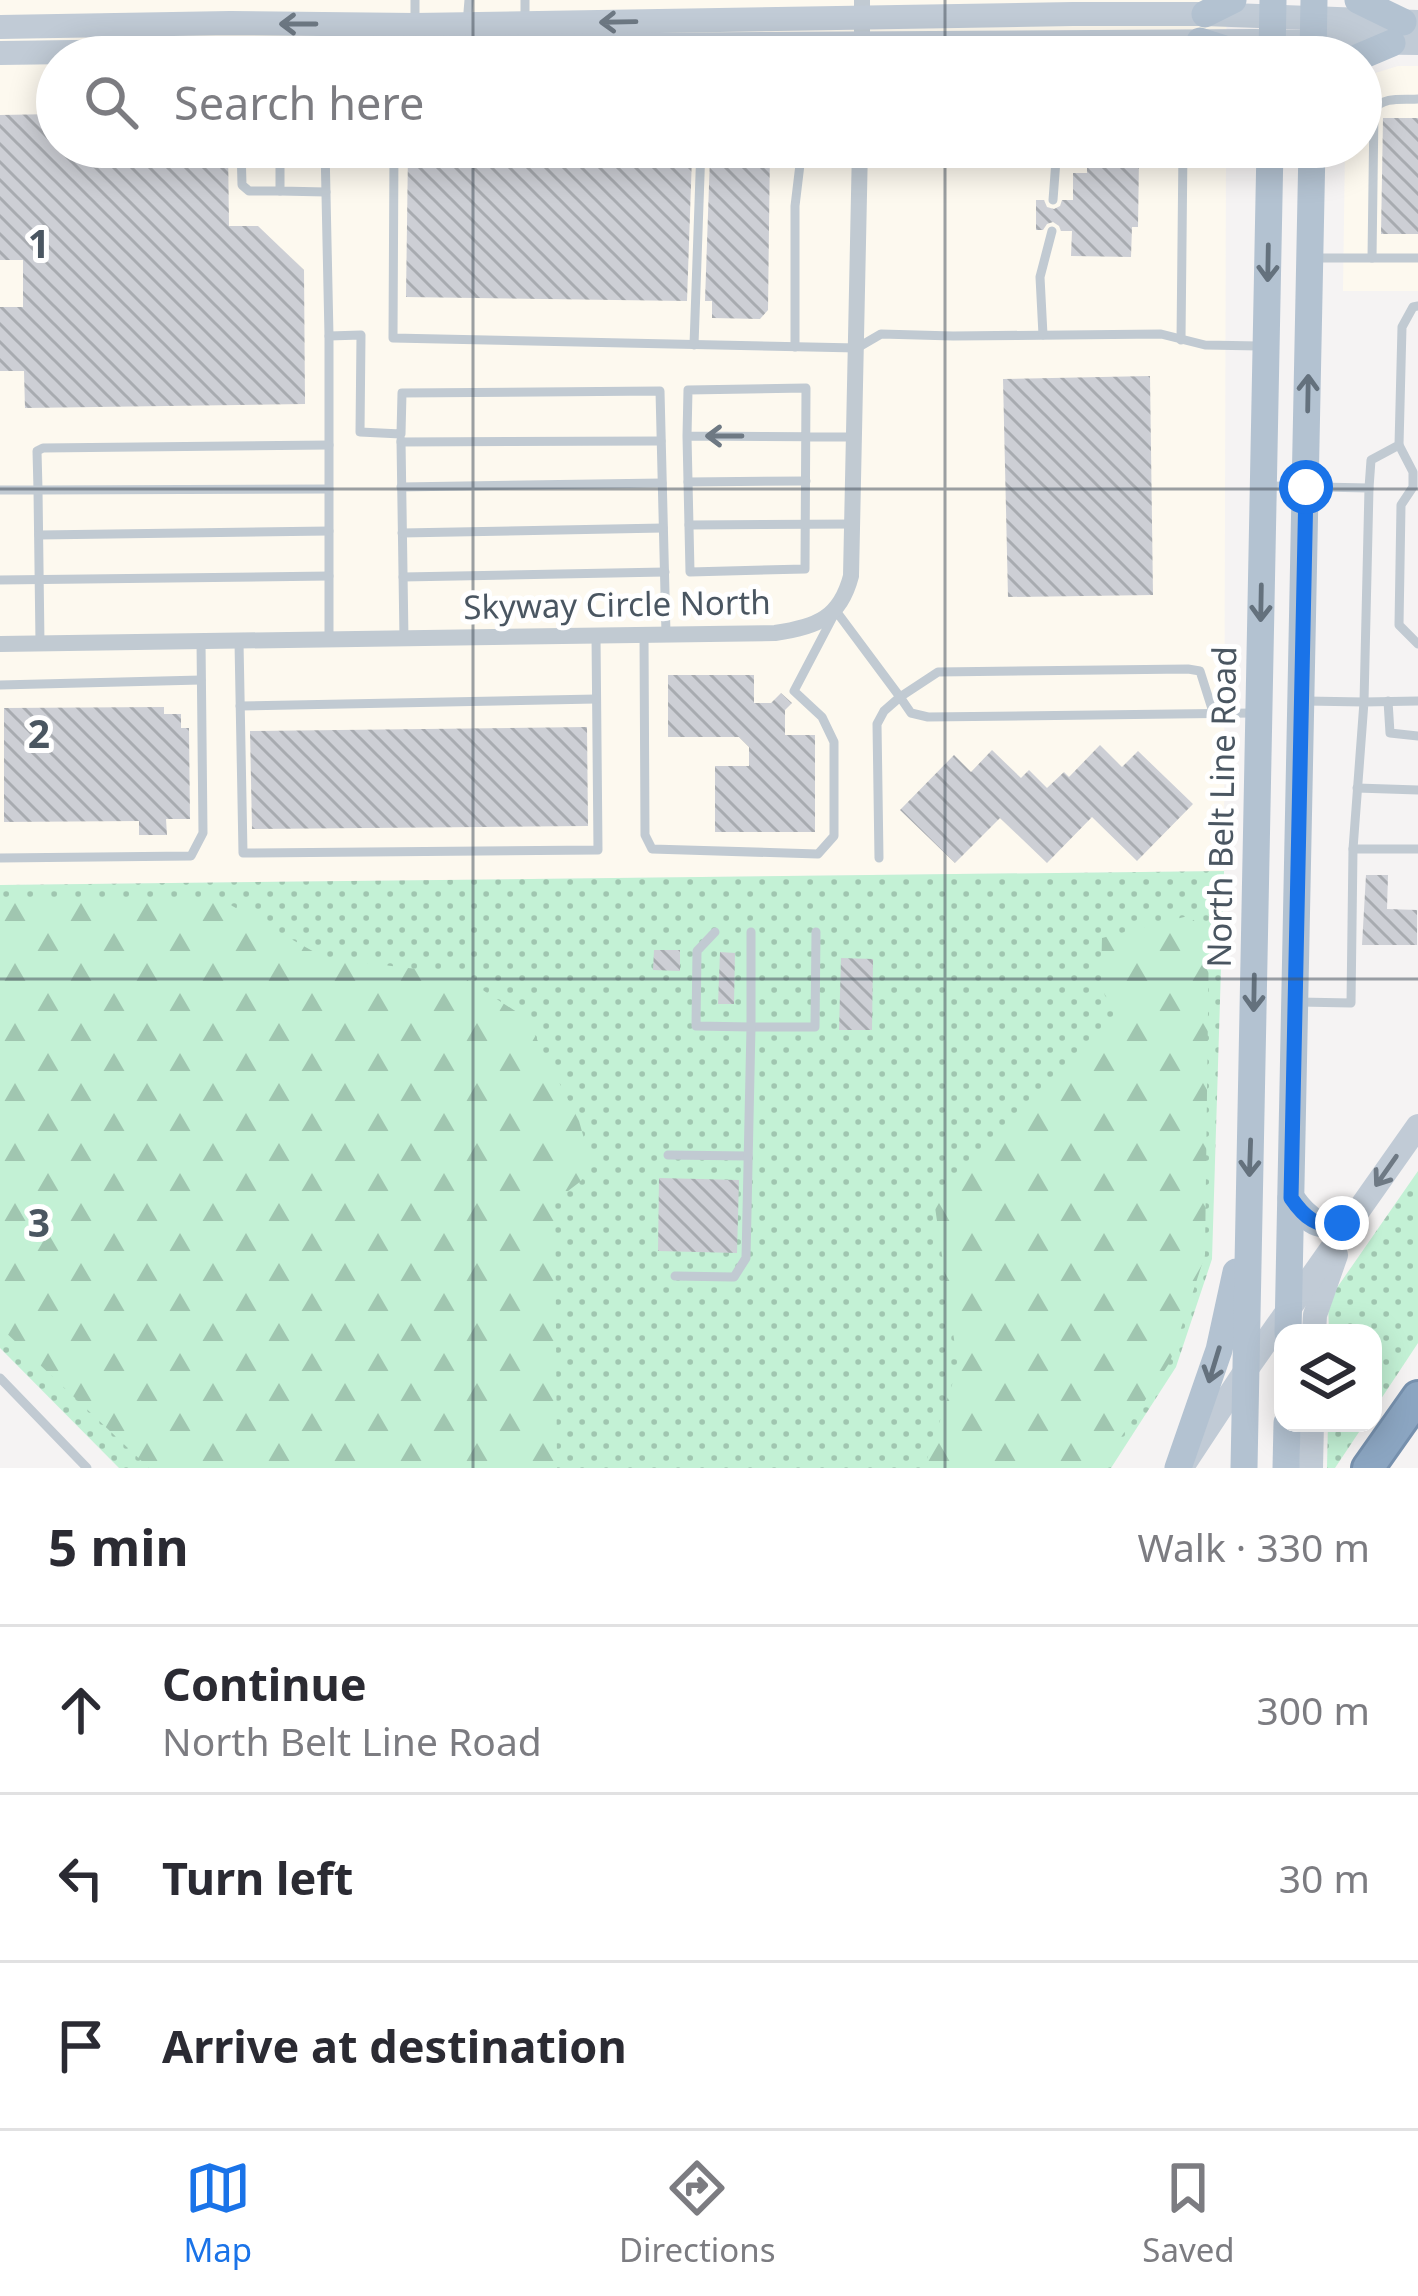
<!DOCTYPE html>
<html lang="en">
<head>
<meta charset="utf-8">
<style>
	:root { --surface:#fff; --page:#f7f7f7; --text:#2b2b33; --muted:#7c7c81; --line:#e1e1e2; --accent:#1a73e8 }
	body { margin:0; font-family:"Noto Sans",sans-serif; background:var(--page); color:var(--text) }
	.controls { position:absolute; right:36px; bottom:36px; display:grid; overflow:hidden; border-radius:24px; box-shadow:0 6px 30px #0003 }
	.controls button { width:108px; height:108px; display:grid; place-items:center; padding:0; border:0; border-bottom:3px solid var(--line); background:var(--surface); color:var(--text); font:60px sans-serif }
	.stop { position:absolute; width:36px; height:36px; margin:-27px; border:9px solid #1a73e8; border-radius:50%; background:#fff }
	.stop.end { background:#1a73e8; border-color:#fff; box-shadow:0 3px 12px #0008 }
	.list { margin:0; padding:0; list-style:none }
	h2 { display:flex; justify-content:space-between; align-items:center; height:156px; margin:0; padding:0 48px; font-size:51px }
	h2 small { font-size:39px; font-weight:400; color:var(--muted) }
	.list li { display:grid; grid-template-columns:78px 1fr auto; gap:36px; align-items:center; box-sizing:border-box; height:168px; padding:0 48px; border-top:3px solid var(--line) }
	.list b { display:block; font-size:45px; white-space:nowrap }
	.list p { margin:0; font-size:39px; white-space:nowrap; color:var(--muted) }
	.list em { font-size:39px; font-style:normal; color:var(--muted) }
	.icon { flex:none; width:66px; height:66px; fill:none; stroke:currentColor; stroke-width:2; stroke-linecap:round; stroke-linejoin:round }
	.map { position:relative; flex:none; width:1418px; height:1468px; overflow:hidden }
	.search { position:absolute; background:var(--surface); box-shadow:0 6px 30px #0003; left:36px; right:36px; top:36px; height:132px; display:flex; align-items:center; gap:30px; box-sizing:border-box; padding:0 42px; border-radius:66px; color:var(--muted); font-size:45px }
	.sheet { height:660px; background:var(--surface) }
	nav { display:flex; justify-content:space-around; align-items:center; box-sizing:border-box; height:168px; border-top:3px solid var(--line); background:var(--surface); font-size:33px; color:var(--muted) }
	nav a { display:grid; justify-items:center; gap:6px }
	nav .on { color:var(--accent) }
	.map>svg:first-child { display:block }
	.commercial { fill:#fdf9ef }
	.grass { fill:url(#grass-dots) }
	.forest { fill:url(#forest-firs) }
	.building { fill:url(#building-back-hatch) }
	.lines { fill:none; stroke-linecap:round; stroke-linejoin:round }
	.highway-casing { stroke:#7690ad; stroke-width:36 }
	.lane { stroke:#c1cad2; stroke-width:9 }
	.street { stroke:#c1cad2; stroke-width:16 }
	.secondary { stroke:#c1cbd6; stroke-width:24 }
	.primary { stroke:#b3c2d1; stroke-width:27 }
	.highway { stroke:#8ba5c1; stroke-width:30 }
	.oneway { stroke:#6e7984 }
	.oneway2 { stroke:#64717d }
	.oneway3 { stroke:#6e7983 }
	.route { stroke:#1a73e8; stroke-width:15 }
	.grid { fill:none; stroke:#4a5661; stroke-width:3; stroke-opacity:0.55 }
	.labels { text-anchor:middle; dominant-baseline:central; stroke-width:10; stroke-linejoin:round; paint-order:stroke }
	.street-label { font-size:33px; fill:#4a5661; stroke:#fff }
	.grid-label { font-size:39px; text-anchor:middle; font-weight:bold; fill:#4a5661; stroke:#fff; stroke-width:10; stroke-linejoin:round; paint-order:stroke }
</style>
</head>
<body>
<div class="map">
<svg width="1418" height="1468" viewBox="0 0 1418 1468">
	<defs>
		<pattern id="grass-dots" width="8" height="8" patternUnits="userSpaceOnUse" patternTransform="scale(3)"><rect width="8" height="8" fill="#c3f1d5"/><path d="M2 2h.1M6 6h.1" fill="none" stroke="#a0c6b0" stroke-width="1.8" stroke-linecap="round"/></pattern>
		<pattern id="forest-firs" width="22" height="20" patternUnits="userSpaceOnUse" patternTransform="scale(3)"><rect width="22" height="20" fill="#c3f1d5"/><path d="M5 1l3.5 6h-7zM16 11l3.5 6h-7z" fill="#a0c6b0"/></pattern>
		<pattern id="building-back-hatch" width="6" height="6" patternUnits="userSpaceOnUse" patternTransform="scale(3)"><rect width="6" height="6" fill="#cdcfd5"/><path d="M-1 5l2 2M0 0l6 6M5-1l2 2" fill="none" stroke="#a8abb0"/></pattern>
	</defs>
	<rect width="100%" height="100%" fill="#f5f3f3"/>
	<!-- commercial -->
	<g class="commercial">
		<polygon points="0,0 1227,0 1226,57 57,57 57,147 1226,147 1224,871 0,885"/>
		<polygon points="1398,66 1418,66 1418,291 1343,291 1345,147 1361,147 1361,84 1372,74"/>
	</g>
	<!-- grass -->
	<g class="grass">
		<polygon points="1224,871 1212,1259 1176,1367 1111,1468 119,1468 0,1348 0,885"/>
		<polygon points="1418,1171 1418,1343 1373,1411 1373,1333 1329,1333 1328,1302 1334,1292"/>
		<polygon points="1328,1423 1365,1423 1335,1468 1327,1468"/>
	</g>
	<!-- forest -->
	<g class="forest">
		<polygon points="0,897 227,903 325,958 458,974 526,1018 579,1121 591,1163 581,1181 555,1201 557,1468 149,1468 0,1327"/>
		<polygon points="1188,916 1209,932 1205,1255 1170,1362 1101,1468 924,1468 958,1367 934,1200 1122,1020 1117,1004 1105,996 1101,977 1102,938"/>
	</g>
	<!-- building -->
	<g class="building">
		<polygon points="57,114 57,147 228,147 229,226 258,226 304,270 305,404 25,408 24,371 0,371 0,307 23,307 23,260 0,260 0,115"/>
		<polygon points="1383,118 1418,118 1418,234 1381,234"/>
		<polygon points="714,147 770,147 768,310 760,319 712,318 712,301 705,301 710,156 714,156"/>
		<polygon points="408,152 692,156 687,301 406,297"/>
		<polygon points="1087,157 1139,158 1138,227 1132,227 1131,257 1071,256 1072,231 1061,231 1059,226 1053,222 1047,224 1043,230 1036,230 1036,200 1044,200 1047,207 1054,209 1060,206 1062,200 1073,200 1073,173 1087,173"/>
		<polygon points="1150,376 1153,595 1008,597 1003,379"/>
		<polygon points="668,675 754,675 754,703 771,703 781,693 792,703 785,710 785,735 815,735 815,832 715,832 715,766 749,766 749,747 739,737 668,737"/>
		<polygon points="164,707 164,714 181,714 181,728 189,728 190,819 166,819 167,835 139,835 139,821 4,822 4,708"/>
		<polygon points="587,727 588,826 252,829 250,731"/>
		<polygon points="1100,745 1122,767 1138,751 1193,804 1137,861 1092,817 1047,863 1000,818 955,863 900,810 954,755 971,772 992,750 1021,778 1029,770 1047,788 1064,772 1069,777"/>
		<polygon points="1366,875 1388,875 1387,909 1417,910 1417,945 1362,945"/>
		<polygon points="654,950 680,950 680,971 653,970"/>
		<polygon points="720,952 735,953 734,1004 718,1004"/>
		<polygon points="841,958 873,959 872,1030 839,1030"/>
		<polygon points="659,1178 739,1180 737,1253 658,1251"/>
	</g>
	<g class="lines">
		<defs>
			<polyline id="highway" points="1368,1468 1418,1397"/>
		</defs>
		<!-- highway casing -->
		<use href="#highway" class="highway-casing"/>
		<!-- lane -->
		<g class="lane">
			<polyline points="415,0 415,25"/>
			<polyline points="525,23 525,0"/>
			<polyline points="467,24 469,0"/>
			<polyline points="241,147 242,185 249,191 280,191"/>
			<polyline points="280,147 280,191 326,192"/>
			<polyline points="325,147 329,336 329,640"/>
			<polyline points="394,147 393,338 857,348 881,334 953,336 1161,334 1205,345 1259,346"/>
			<polyline points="1053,200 1057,147"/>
			<path d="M 1315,258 L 1372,258 L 1374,110 C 1383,96 1403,100 1418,99"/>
			<polyline points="1372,258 1418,258"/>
			<polyline points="1043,335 1040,277 1052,231"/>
			<polyline points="329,336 361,335 360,432 401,434 402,393 660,391 666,634"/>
			<polyline points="1181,340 1183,147"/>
			<polyline points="694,345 701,147"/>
			<polyline points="795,347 795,206 801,156 817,148 860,149"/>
			<path d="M 687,436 L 688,390 L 806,388 C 806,448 805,509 805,569 L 690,572 L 687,436 L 855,437"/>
			<polyline points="401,440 404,639"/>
			<polyline points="401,442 661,441"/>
			<polyline points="329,445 43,448 37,451 38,490 329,489"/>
			<polyline points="1399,445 1413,472 1413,487 1401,505 1399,625 1418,644"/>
			<polyline points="688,482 806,481"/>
			<polyline points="1268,486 1369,488 1364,702 1306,701"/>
			<polyline points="401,487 662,483"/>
			<polyline points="1369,488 1371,460 1399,445 1402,327 1413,307 1418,306"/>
			<polyline points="0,490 38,490 40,643"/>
			<polyline points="689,525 854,524"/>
			<polyline points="402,533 663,528"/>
			<polyline points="39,535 329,531"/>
			<polyline points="403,577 665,572"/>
			<polyline points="0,580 329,576"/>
			<polyline points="644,635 645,835 652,849 818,854 834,836 834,742 822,717 794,691 836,611 900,697 938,672 1188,669 1200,671 1213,712"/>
			<polyline points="239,642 243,853 598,850 596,636"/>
			<polyline points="0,685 201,680"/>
			<polyline points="1388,701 1390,733 1418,736"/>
			<polyline points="240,706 596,699"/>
			<polyline points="1357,788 1418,790"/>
			<polyline points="1353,849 1418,849"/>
			<polyline points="0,858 191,856 203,833 201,641"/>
			<polyline points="879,858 877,724 884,711 900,697 911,713 928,717 1253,713"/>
			<polyline points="751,932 751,1027 815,1027 816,932"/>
			<polyline points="1299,1002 1351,1003 1353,849 1364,702 1418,701"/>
			<polyline points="668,1155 748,1156"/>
			<polyline points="675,1276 734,1277 746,1258 751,1027 696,1026 697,951 715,932"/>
			<polyline points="0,1378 87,1468"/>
		</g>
		<!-- street -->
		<g class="street">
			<polyline points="862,57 862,0"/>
			<path d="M 0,644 L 775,633 C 817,627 840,618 851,576 L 860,147"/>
		</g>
		<!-- secondary -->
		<g class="secondary">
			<polyline points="0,27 230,23 415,25 1073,14 1205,14 1418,22"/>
			<polyline points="0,53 596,45 1254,41 1418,43"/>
			<polyline points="1314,1333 1315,1315 1336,1255"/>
			<polyline points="1186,1461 1246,1370 1418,1126"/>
			<polyline points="1311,1468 1312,1423"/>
		</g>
		<!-- primary -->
		<g class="primary">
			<polyline points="1358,0 1403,22"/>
			<polyline points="1205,14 1233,0"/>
			<polyline points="1200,41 1222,48 1239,57"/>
			<polyline points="1272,57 1273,0"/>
			<polyline points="1313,57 1314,0"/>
			<polyline points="1359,57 1392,43"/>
			<path d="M 1291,1198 C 1309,1223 1324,1233 1353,1217"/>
			<polyline points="1288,1333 1312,147"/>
			<polyline points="1178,1468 1219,1350 1236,1272"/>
			<polyline points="1244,1468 1270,147"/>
			<polyline points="1286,1468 1287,1423"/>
		</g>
		<!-- highway -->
		<use href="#highway" class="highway"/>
	</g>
	<!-- one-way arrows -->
	<defs><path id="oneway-shaft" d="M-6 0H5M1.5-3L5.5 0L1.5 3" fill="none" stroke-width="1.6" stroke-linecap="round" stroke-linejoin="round" transform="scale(3)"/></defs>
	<g class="oneway">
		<use href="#oneway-shaft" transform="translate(618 22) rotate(179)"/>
		<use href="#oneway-shaft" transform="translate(298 24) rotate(-180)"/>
		<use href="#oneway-shaft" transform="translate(1386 1171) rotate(125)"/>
	</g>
	<g class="oneway2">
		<use href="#oneway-shaft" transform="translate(1268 263) rotate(91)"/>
		<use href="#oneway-shaft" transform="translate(1308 393) rotate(-89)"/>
		<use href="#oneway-shaft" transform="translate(1261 603) rotate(91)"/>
		<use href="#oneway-shaft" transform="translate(1254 993) rotate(91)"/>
		<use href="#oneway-shaft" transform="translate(1250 1158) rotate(92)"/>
		<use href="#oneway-shaft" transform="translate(1214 1365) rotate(107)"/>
	</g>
	<use class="oneway3" href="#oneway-shaft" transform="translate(724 436) rotate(-180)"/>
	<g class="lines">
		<!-- route -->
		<path class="route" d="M 1306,487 L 1291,1198 C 1304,1217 1317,1229 1342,1223"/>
	</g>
	<!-- grid -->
	<path class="grid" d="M 473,0 L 473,57M 945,0 L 945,57M 473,147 L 473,1468M 945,147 L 945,1468M 0,489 L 1418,489M 0,979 L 1418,979"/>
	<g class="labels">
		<!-- street labels -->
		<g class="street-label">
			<text transform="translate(617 604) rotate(-1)">Skyway Circle North</text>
			<text transform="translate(1221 807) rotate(-89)">North Belt Line Road</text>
		</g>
	</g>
	<g class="grid-label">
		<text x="39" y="258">1</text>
		<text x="39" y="748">2</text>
		<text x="39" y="1237">3</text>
	</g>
</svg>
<div class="controls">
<button><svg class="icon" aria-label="layers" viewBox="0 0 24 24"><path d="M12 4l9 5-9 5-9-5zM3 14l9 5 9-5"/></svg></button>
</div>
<div class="stop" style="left:1306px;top:487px"></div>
<div class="stop end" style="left:1342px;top:1223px"></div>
<div class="search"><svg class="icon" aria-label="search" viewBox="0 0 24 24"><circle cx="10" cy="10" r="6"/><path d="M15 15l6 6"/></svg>Search here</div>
</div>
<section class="sheet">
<h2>5 min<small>Walk · 330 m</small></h2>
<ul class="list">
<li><svg class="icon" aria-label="ahead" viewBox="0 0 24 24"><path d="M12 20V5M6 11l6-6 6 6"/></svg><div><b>Continue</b><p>North Belt Line Road</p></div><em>300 m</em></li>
<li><svg class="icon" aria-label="left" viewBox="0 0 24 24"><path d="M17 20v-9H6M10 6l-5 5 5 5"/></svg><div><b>Turn left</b></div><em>30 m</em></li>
<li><svg class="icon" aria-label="arrive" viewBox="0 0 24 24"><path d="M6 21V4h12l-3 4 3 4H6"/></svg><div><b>Arrive at destination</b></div></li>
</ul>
</section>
<nav>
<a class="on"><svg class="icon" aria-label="map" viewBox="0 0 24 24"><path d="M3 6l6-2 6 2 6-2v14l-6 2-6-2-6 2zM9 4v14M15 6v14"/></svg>Map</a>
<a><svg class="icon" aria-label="directions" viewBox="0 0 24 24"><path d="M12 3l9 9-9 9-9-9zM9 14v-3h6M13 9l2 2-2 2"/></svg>Directions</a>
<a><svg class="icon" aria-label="saved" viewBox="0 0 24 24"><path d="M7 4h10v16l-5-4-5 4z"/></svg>Saved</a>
</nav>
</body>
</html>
